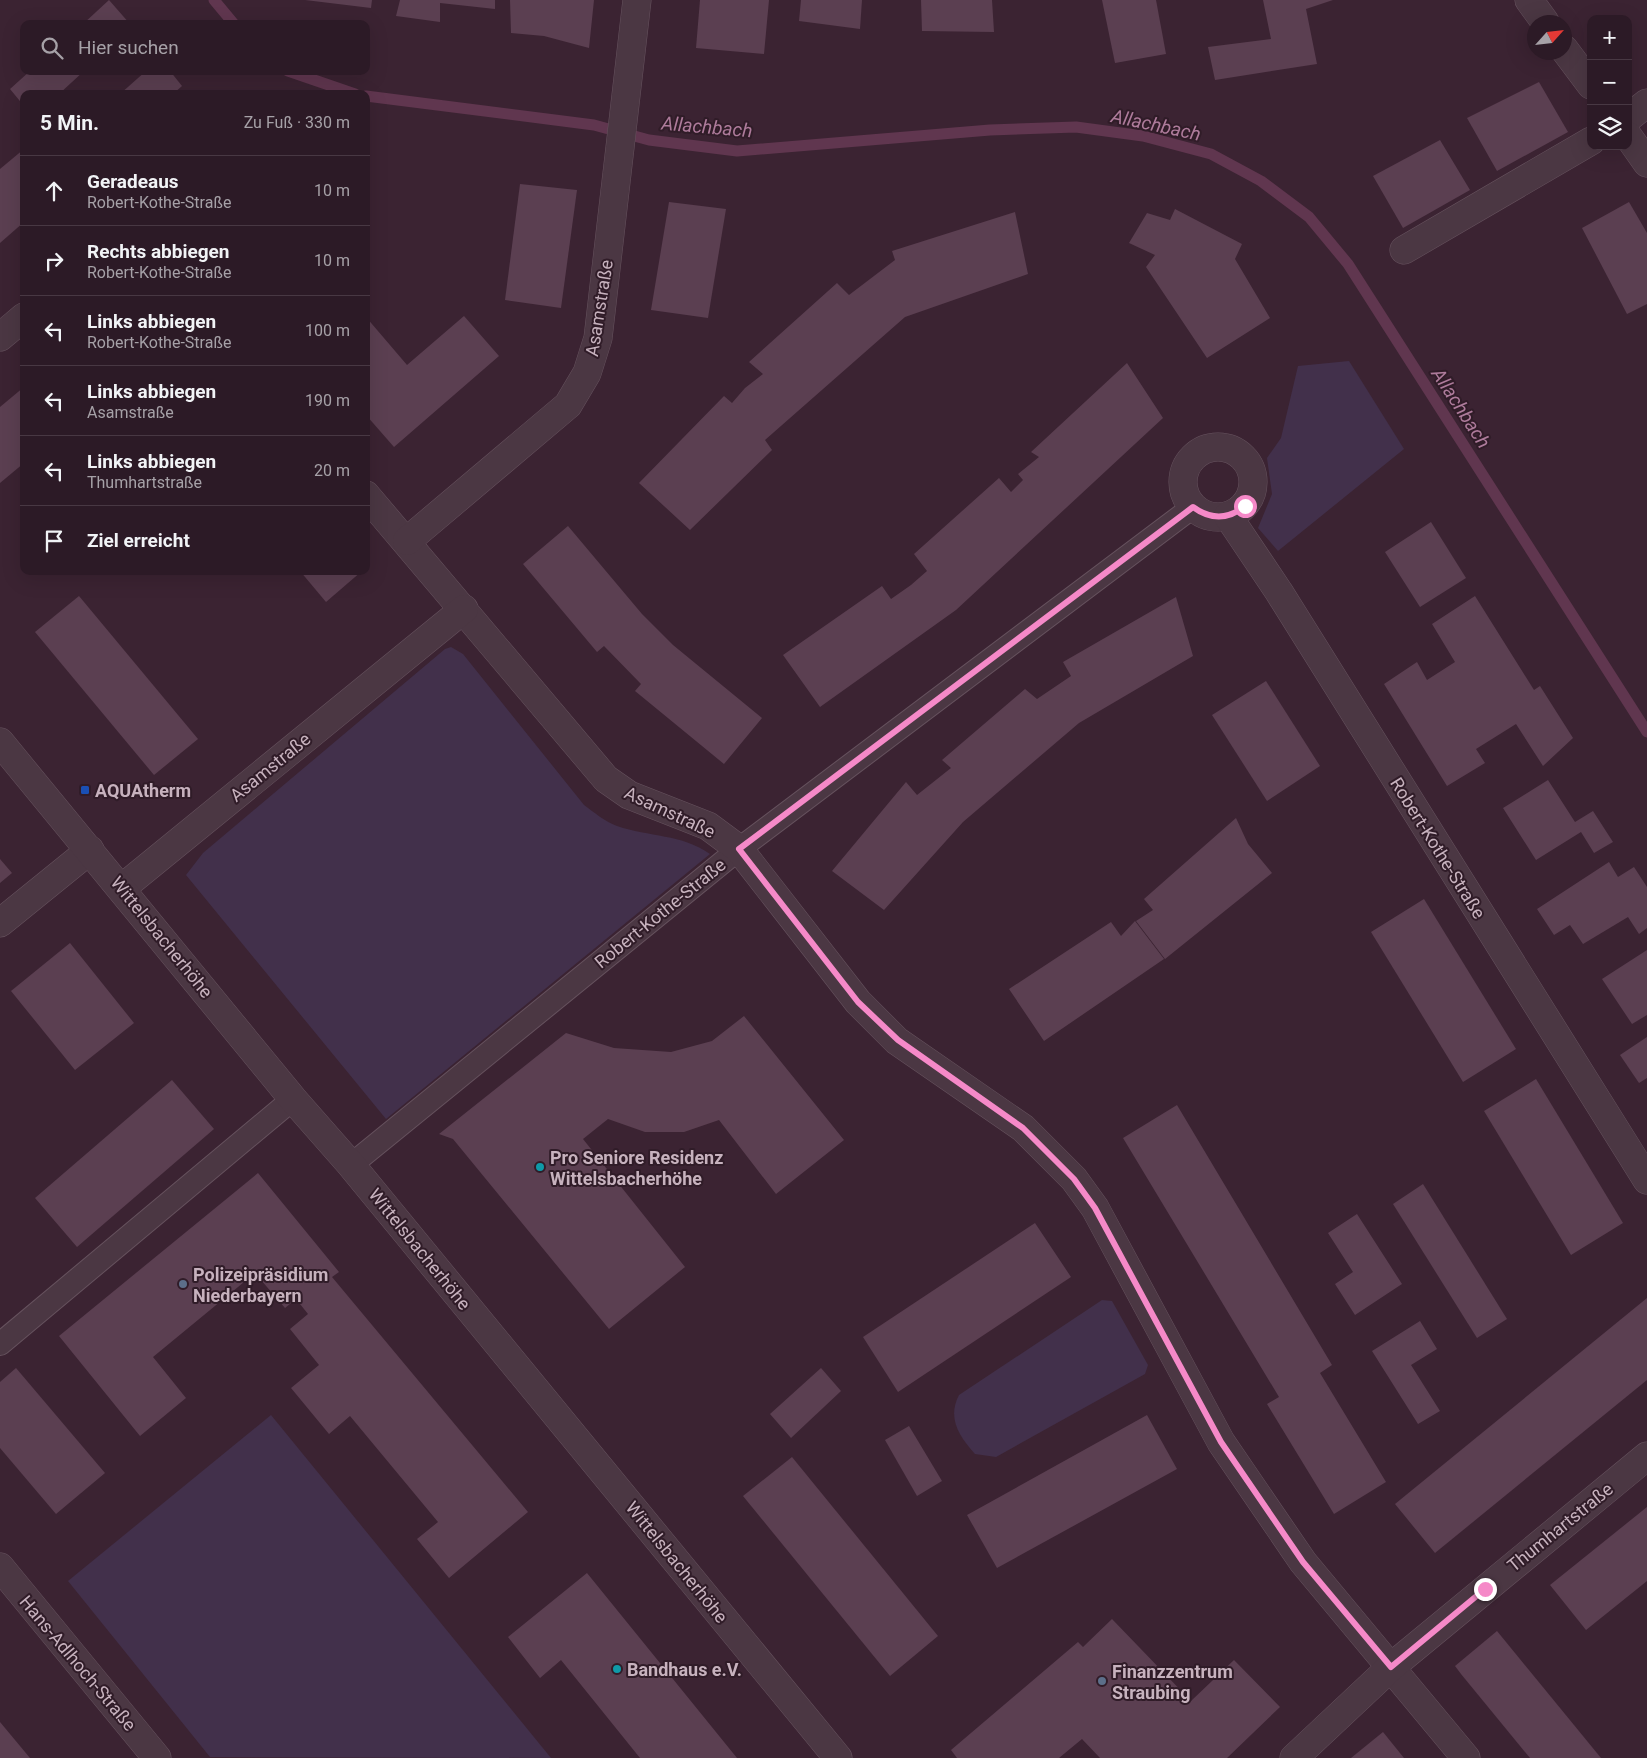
<!DOCTYPE html>
<html lang="de">
<head>
<meta charset="utf-8">
<style>
	:root { --surface:#2c1a26; --page:#34232e; --text:#f1f3f6; --muted:#a6a1a7; --line:#483843 }
	body { margin:0; font-family:Roboto,sans-serif; background:var(--page); color:var(--text) }
	.controls { position:absolute; right:15px; top:15px; display:grid; overflow:hidden; border-radius:10px; box-shadow:0 5px 20px #0002 }
	.controls button { width:45px; height:45px; display:grid; place-items:center; padding:0; border:0; border-bottom:1px solid var(--line); background:var(--surface); color:var(--text); font:25px sans-serif }
	.compass { position:absolute; left:1527px; top:15px; width:45px; height:45px; border-radius:50%; background:var(--surface); box-shadow:0 5px 20px #0002; rotate:63deg }
	.stop { position:absolute; width:15px; height:15px; margin:-11px; border:4px solid #f589c8; border-radius:50%; background:#fff }
	.stop.end { background:#f589c8; border-color:#fff; box-shadow:0 1px 5px #0008 }
	.list { margin:0; padding:0; list-style:none }
	h2 { display:flex; justify-content:space-between; align-items:center; height:65px; margin:0; padding:0 20px; font-size:21px }
	h2 small { font-size:16px; font-weight:400; color:var(--muted) }
	.list li { display:grid; grid-template-columns:32px 1fr auto; gap:15px; align-items:center; box-sizing:border-box; height:70px; padding:0 20px; border-top:1px solid var(--line) }
	.list b { display:block; font-size:19px; white-space:nowrap }
	.list p { margin:0; font-size:16px; white-space:nowrap; color:var(--muted) }
	.list em { font-size:16px; font-style:normal; color:var(--muted) }
	.icon { flex:none; width:28px; height:28px; fill:none; stroke:currentColor; stroke-width:2; stroke-linecap:round; stroke-linejoin:round }
	.map { position:relative; flex:none; width:1647px; height:1758px; overflow:hidden }
	.search { position:absolute; background:var(--surface); box-shadow:0 5px 20px #0002; left:20px; top:20px; width:350px; height:55px; display:flex; align-items:center; gap:12px; box-sizing:border-box; padding:0 18px; border-radius:10px; color:var(--muted); font-size:19px }
	.panel { position:absolute; background:var(--surface); box-shadow:0 5px 20px #0002; left:20px; top:90px; width:350px; height:485px; border-radius:10px }
	.map>svg:first-child { display:block }
	.green { fill:#42304b }
	.lines { fill:none; stroke-linecap:round; stroke-linejoin:round }
	.stream { stroke:#60364f; stroke-width:11 }
	.building { fill:#5b3f51 }
	.service-casing { stroke:#66525e; stroke-width:24 }
	.minor-casing { stroke:#66525e; stroke-width:29 }
	.tertiary-casing { stroke:#66525e; stroke-width:29 }
	.service { stroke:#4b3743; stroke-width:22 }
	.minor { stroke:#4b3743; stroke-width:28 }
	.tertiary { stroke:#4b3743; stroke-width:28 }
	.route { stroke:#f589c8; stroke-width:6 }
	.transit-dot { fill:#1a4fb4; stroke:#301c28; stroke-width:2 }
	.culture-dot { fill:#0f9aa8; stroke:#301c28; stroke-width:2 }
	.service-dot { fill:#5c6f8a; stroke:#301c28; stroke-width:2 }
	.labels { text-anchor:middle; dominant-baseline:central; stroke-width:4; stroke-linejoin:round; paint-order:stroke }
	.street-label { font-size:18px; fill:#c7b2be; stroke:#301c28 }
	.poi-label { font-size:18px; font-weight:bold; fill:#c7b2be; stroke:#301c28; text-anchor:start }
	.water-label { font-size:19px; font-style:italic; fill:#ae7b9b; stroke:#301c28 }
</style>
</head>
<body>
<div class="map">
<svg width="1647" height="1758" viewBox="0 0 1647 1758">
	<rect width="100%" height="100%" fill="#3b2332"/>
	<!-- green -->
	<g class="green">
		<polygon points="1349,361 1404,449 1278,551 1258,528 1272,494 1267,458 1281,438 1298,366"/>
		<path d="M 451,647 L 463,654 L 584,805 C 595,813 604,821 617,826 C 649,837 682,834 710,854 L 386,1119 L 186,875 L 203,853 L 445,649 Z"/>
		<path d="M 1102,1300 L 1112,1301 L 1148,1365 L 1145,1374 L 996,1457 L 975,1454 C 959,1436 947,1418 959,1395 Z"/>
		<polygon points="271,1415 551,1758 210,1757 68,1581"/>
	</g>
	<g class="lines">
		<!-- stream -->
		<g class="stream">
			<polyline points="214,0 234,24"/>
			<polyline points="288,71 355,94"/>
			<polyline points="366,96 594,125 649,140 737,151 990,130 1076,127 1143,136 1211,154 1261,181 1309,217 1348,264 1647,732"/>
		</g>
	</g>
	<!-- building -->
	<g class="building">
		<polygon points="109,0 130,24 83,24"/>
		<polygon points="305,0 372,0 371,8"/>
		<polygon points="400,0 495,0 495,9 440,3 440,22 396,16"/>
		<polygon points="510,0 594,0 589,48 544,36 511,33"/>
		<polygon points="700,0 769,0 764,54 696,48"/>
		<polygon points="801,0 862,0 860,29 799,21"/>
		<polygon points="921,0 992,0 994,32 922,31"/>
		<polygon points="1102,0 1156,0 1166,54 1115,63"/>
		<polygon points="1263,0 1333,0 1306,9 1317,64 1215,80 1208,47 1271,39"/>
		<polygon points="30,71 84,71 59,94 24,94 24,106 10,89"/>
		<polygon points="146,71 170,71 182,86 173,94 120,94"/>
		<polygon points="1539,82 1568,132 1497,171 1467,118"/>
		<polygon points="1440,140 1470,190 1403,228 1373,176"/>
		<polygon points="24,149 24,222 0,243 0,169"/>
		<polygon points="520,184 577,190 561,308 505,300"/>
		<polygon points="669,202 726,209 708,318 651,310"/>
		<polygon points="1629,202 1647,233 1647,304 1627,314 1582,228"/>
		<polygon points="1175,209 1242,244 1235,259 1270,318 1207,358 1146,267 1155,255 1129,243 1147,213 1170,220"/>
		<polygon points="1015,212 1028,274 905,317 765,440 772,450 690,530 639,483 724,396 732,403 745,388 763,374 749,362 837,283 849,295 895,260 892,251"/>
		<polygon points="464,316 499,356 394,447 366,415 366,317 407,365"/>
		<polygon points="1127,363 1163,418 956,610 820,707 783,655 882,586 891,599 911,585 927,571 914,554 999,478 1011,492 1023,480 1018,474 1039,457 1031,452"/>
		<polygon points="24,387 24,463 0,483 0,407"/>
		<polygon points="1431,522 1466,578 1420,607 1385,552"/>
		<polygon points="568,526 642,614 673,645 762,718 724,764 635,691 641,684 604,646 597,652 523,564"/>
		<polygon points="300,571 362,571 326,602"/>
		<polygon points="79,596 198,739 154,775 35,632"/>
		<polygon points="1475,596 1534,690 1540,686 1573,738 1543,766 1516,724 1476,749 1485,763 1447,786 1384,684 1417,662 1427,680 1455,662 1432,624"/>
		<polygon points="1176,597 1193,656 1079,723 963,822 884,910 832,871 906,782 917,795 951,768 942,760 1025,689 1037,699 1071,676 1063,662"/>
		<polygon points="1266,681 1320,766 1267,801 1212,715"/>
		<polygon points="1548,780 1575,822 1593,811 1613,842 1594,853 1581,832 1536,860 1503,808"/>
		<polygon points="1236,818 1248,844 1272,873 1165,959 1136,921 1153,910 1144,899"/>
		<polygon points="0,859 12,873 0,883"/>
		<polygon points="1609,862 1618,877 1634,867 1647,887 1647,928 1639,934 1628,917 1583,944 1570,925 1554,935 1537,909"/>
		<polygon points="1424,899 1516,1049 1463,1082 1371,932"/>
		<polygon points="1135,921 1164,959 1044,1041 1009,989 1111,922 1121,936"/>
		<polygon points="70,943 134,1023 75,1070 11,991"/>
		<polygon points="1647,950 1647,1015 1632,1024 1602,979"/>
		<polygon points="744,1016 844,1140 776,1194 719,1120 684,1132 645,1132 608,1119 583,1139 685,1267 609,1329 453,1139 439,1134 566,1033 614,1048 671,1052 712,1041"/>
		<polygon points="1647,1037 1647,1078 1639,1083 1620,1055"/>
		<polygon points="1536,1079 1623,1223 1571,1255 1484,1111"/>
		<polygon points="172,1080 214,1129 77,1247 35,1198"/>
		<polygon points="1177,1105 1332,1365 1320,1373 1386,1482 1334,1514 1267,1404 1279,1397 1123,1138"/>
		<polygon points="258,1173 339,1272 332,1277 528,1512 449,1578 417,1539 438,1522 350,1416 329,1434 291,1388 319,1365 290,1329 308,1314 296,1299 285,1308 255,1273 153,1357 186,1398 140,1436 59,1336"/>
		<polygon points="1423,1184 1507,1319 1477,1338 1393,1204"/>
		<polygon points="1357,1214 1402,1284 1355,1315 1335,1284 1353,1272 1328,1233"/>
		<polygon points="1035,1223 1071,1277 898,1392 863,1337"/>
		<polygon points="1647,1298 1647,1380 1435,1553 1395,1504"/>
		<polygon points="1420,1321 1437,1349 1411,1365 1440,1411 1418,1424 1372,1351"/>
		<polygon points="16,1368 105,1473 56,1514 0,1448 0,1382"/>
		<polygon points="821,1368 841,1391 791,1438 770,1414"/>
		<polygon points="1147,1415 1177,1469 997,1568 967,1515"/>
		<polygon points="909,1426 942,1481 917,1496 885,1440"/>
		<polygon points="792,1457 938,1636 890,1676 743,1496"/>
		<polygon points="1647,1507 1647,1581 1586,1630 1550,1585"/>
		<polygon points="587,1573 737,1758 640,1758 561,1660 540,1678 508,1637"/>
		<polygon points="1112,1619 1191,1701 1234,1660 1280,1707 1227,1758 1100,1758 1082,1739 1059,1758 957,1758 951,1750 1078,1642 1083,1647"/>
		<polygon points="1497,1631 1601,1758 1530,1758 1461,1674 1455,1666"/>
		<polygon points="0,1722 30,1758 0,1758"/>
		<polygon points="1383,1732 1404,1758 1351,1758"/>
	</g>
	<g class="lines">
		<defs>
			<g id="service">
				<polyline points="351,1165 739,849 1193,507"/>
				<polyline points="0,1344 293,1099"/>
			</g>
			<g id="minor">
				<polyline points="1529,0 1545,22"/>
				<polyline points="1564,49 1591,85"/>
				<polyline points="1628,118 1647,103"/>
				<polyline points="1628,136 1647,163"/>
				<polyline points="1404,250 1591,141"/>
				<polyline points="0,337 24,317"/>
				<circle cx="1218" cy="482" r="35"/>
				<polyline points="366,495 606,779 629,795 708,826 739,849 858,1002 897,1041 1023,1128 1074,1179 1095,1208 1221,1442 1303,1562 1466,1758"/>
				<polyline points="1228,516 1279,592 1647,1180"/>
				<polyline points="407,541 568,405 587,373 598,338 637,0"/>
				<polyline points="122,888 464,609"/>
				<polyline points="0,923 90,850"/>
				<polyline points="0,1567 157,1758"/>
				<polyline points="1294,1758 1391,1667 1647,1456"/>
			</g>
			<polyline id="tertiary" points="0,742 293,1099 351,1165 838,1758"/>
		</defs>
		<!-- service casing -->
		<use href="#service" class="service-casing"/>
		<!-- minor casing -->
		<use href="#minor" class="minor-casing"/>
		<!-- tertiary casing -->
		<use href="#tertiary" class="tertiary-casing"/>
		<!-- service -->
		<use href="#service" class="service"/>
		<!-- minor -->
		<use href="#minor" class="minor"/>
		<!-- tertiary -->
		<use href="#tertiary" class="tertiary"/>
	</g>
	<g class="lines">
		<!-- route -->
		<path class="route" d="M 1245,506 C 1228,520 1211,520 1193,507 L 739,849 L 858,1002 L 898,1040 L 1023,1128 L 1074,1179 L 1095,1208 L 1221,1442 L 1303,1562 L 1391,1667 L 1485,1589"/>
	</g>
	<!-- markers -->
	<rect class="transit-dot" x="80" y="785" width="10" height="10" rx="2.5"/>
	<g class="culture-dot">
		<circle cx="540" cy="1167" r="5"/>
		<circle cx="617" cy="1669" r="5"/>
	</g>
	<g class="service-dot">
		<circle cx="183" cy="1284" r="5"/>
		<circle cx="1102" cy="1681" r="5"/>
	</g>
	<g class="labels">
		<!-- street labels -->
		<g class="street-label">
			<text transform="translate(599 308) rotate(-81)">Asamstraße</text>
			<text transform="translate(270 767) rotate(-39)">Asamstraße</text>
			<text transform="translate(670 812) rotate(25)">Asamstraße</text>
			<text transform="translate(1438 848) rotate(58)">Robert-Kothe-Straße</text>
			<text transform="translate(660 913) rotate(-39)">Robert-Kothe-Straße</text>
			<text transform="translate(162 937) rotate(51)">Wittelsbacherhöhe</text>
			<text transform="translate(420 1249) rotate(51)">Wittelsbacherhöhe</text>
			<text transform="translate(1560 1527) rotate(-39)">Thumhartstraße</text>
			<text transform="translate(677 1562) rotate(51)">Wittelsbacherhöhe</text>
			<text transform="translate(78 1663) rotate(50)">Hans-Adlhoch-Straße</text>
		</g>
		<!-- poi labels -->
		<g class="poi-label">
			<text x="95" y="790">AQUAtherm</text>
			<text x="550" y="1157">Pro Seniore Residenz<tspan x="550" dy="21">Wittelsbacherhöhe</tspan></text>
			<text x="193" y="1274">Polizeipräsidium<tspan x="193" dy="21">Niederbayern</tspan></text>
			<text x="627" y="1669">Bandhaus e.V.</text>
			<text x="1112" y="1671">Finanzzentrum<tspan x="1112" dy="21">Straubing</tspan></text>
		</g>
		<!-- water labels -->
		<g class="water-label">
			<text transform="translate(1156 125) rotate(12)">Allachbach</text>
			<text transform="translate(707 127) rotate(5)">Allachbach</text>
			<text transform="translate(1461 408) rotate(57)">Allachbach</text>
		</g>
	</g>
</svg>
<div class="controls">
<button>+</button>
<button>−</button>
<button><svg class="icon" aria-label="layers" viewBox="0 0 24 24"><path d="M12 4l9 5-9 5-9-5zM3 14l9 5 9-5"/></svg></button>
</div>
<svg class="compass" viewBox="-18 -18 36 36"><path d="M0-13l5 13h-10z" fill="#e53935"/><path d="M0 13l5-13h-10z" fill="#a6a1a7"/></svg>
<div class="stop" style="left:1245px;top:506px"></div>
<div class="stop end" style="left:1485px;top:1589px"></div>
<div class="search"><svg class="icon" aria-label="search" viewBox="0 0 24 24"><circle cx="10" cy="10" r="6"/><path d="M15 15l6 6"/></svg>Hier suchen</div>
<section class="panel">
<h2>5 Min.<small>Zu Fuß · 330 m</small></h2>
<ul class="list">
<li><svg class="icon" aria-label="ahead" viewBox="0 0 24 24"><path d="M12 20V5M6 11l6-6 6 6"/></svg><div><b>Geradeaus</b><p>Robert-Kothe-Straße</p></div><em>10 m</em></li>
<li><svg class="icon" aria-label="right" viewBox="0 0 24 24"><path d="M7 20v-9h11M14 6l5 5-5 5"/></svg><div><b>Rechts abbiegen</b><p>Robert-Kothe-Straße</p></div><em>10 m</em></li>
<li><svg class="icon" aria-label="left" viewBox="0 0 24 24"><path d="M17 20v-9H6M10 6l-5 5 5 5"/></svg><div><b>Links abbiegen</b><p>Robert-Kothe-Straße</p></div><em>100 m</em></li>
<li><svg class="icon" aria-label="left" viewBox="0 0 24 24"><path d="M17 20v-9H6M10 6l-5 5 5 5"/></svg><div><b>Links abbiegen</b><p>Asamstraße</p></div><em>190 m</em></li>
<li><svg class="icon" aria-label="left" viewBox="0 0 24 24"><path d="M17 20v-9H6M10 6l-5 5 5 5"/></svg><div><b>Links abbiegen</b><p>Thumhartstraße</p></div><em>20 m</em></li>
<li><svg class="icon" aria-label="arrive" viewBox="0 0 24 24"><path d="M6 21V4h12l-3 4 3 4H6"/></svg><div><b>Ziel erreicht</b></div></li>
</ul>
</section>
</div>
</body>
</html>
